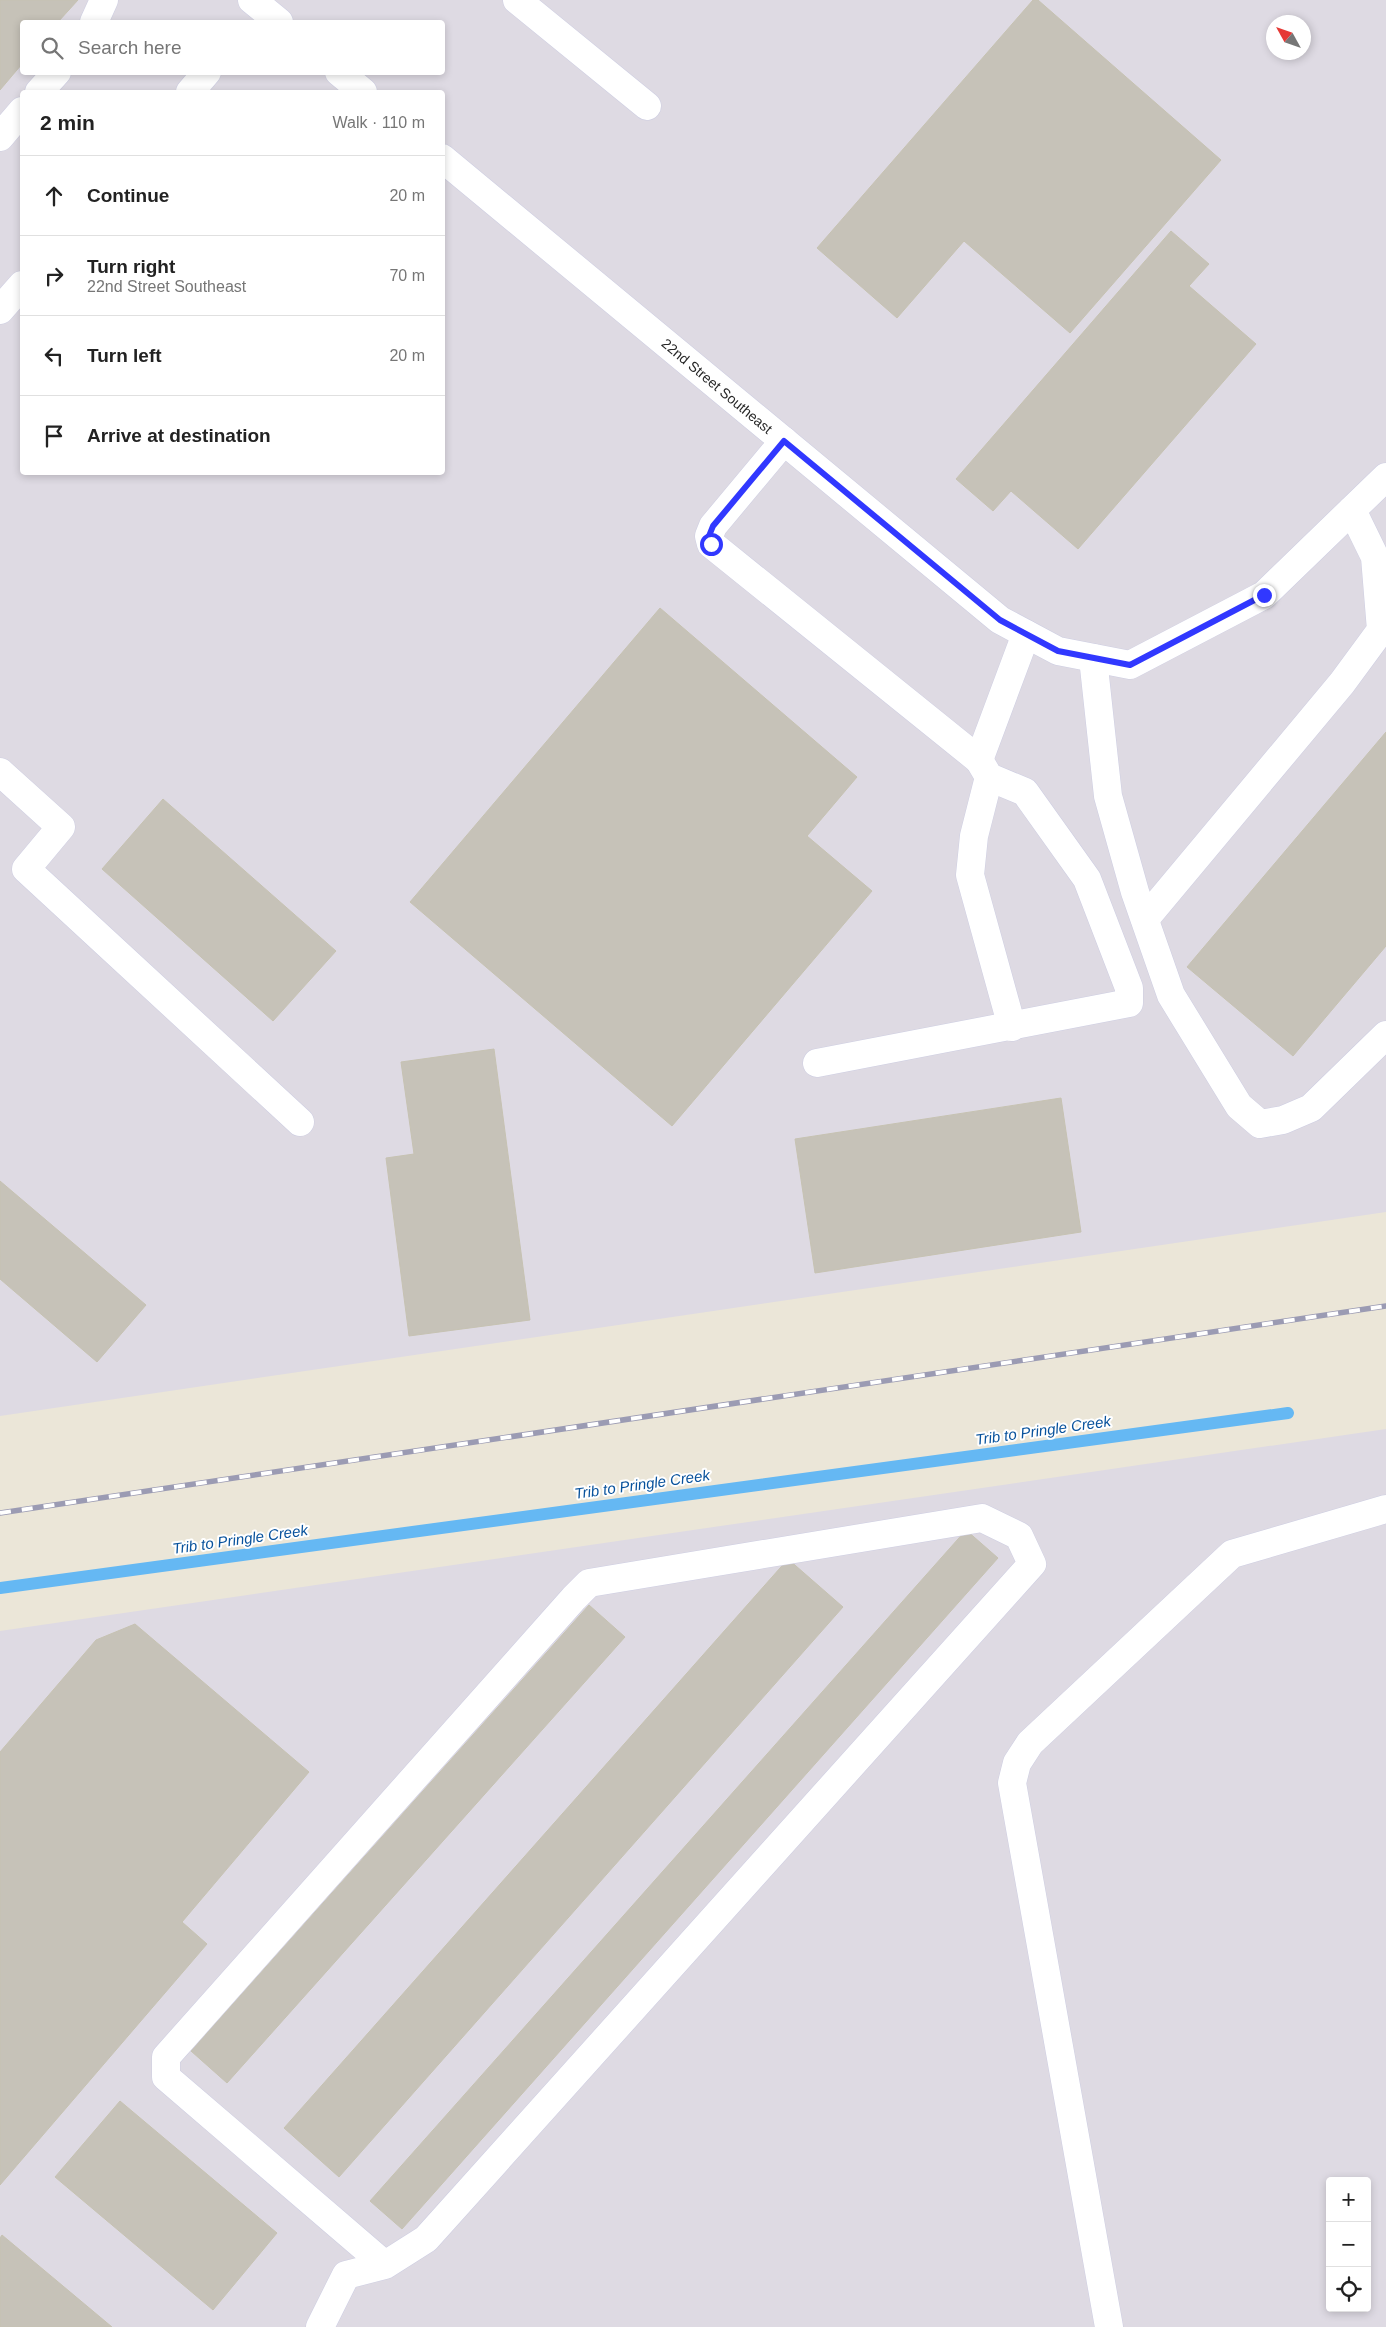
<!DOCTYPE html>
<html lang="en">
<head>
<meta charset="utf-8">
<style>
	:root { --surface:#fff; --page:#f2f2f2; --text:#222; --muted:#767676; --line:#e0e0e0 }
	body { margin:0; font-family:Helvetica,sans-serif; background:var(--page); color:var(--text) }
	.controls { position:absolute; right:15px; bottom:15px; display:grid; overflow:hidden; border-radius:5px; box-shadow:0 2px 8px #0003 }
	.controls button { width:45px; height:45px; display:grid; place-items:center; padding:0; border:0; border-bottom:1px solid var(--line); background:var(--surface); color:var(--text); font:25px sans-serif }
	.compass { position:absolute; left:1266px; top:15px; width:45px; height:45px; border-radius:50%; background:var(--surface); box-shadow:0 2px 8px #0003; rotate:310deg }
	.stop { position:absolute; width:15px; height:15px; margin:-11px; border:4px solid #3138ff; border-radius:50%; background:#fff }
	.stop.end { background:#3138ff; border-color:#fff; box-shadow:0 1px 5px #0008 }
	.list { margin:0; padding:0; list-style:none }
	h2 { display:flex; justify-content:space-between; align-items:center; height:65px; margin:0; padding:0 20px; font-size:21px }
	h2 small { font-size:16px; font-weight:400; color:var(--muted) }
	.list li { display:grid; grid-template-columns:32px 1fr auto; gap:15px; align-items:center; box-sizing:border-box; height:80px; padding:0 20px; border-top:1px solid var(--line) }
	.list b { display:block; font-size:19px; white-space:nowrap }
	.list p { margin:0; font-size:16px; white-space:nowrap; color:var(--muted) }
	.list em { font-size:16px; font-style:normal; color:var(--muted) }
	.icon { flex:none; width:28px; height:28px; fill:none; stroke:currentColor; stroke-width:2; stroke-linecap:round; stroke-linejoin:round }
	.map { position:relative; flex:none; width:1386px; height:2327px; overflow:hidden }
	.search { position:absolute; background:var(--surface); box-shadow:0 2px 8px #0003; left:20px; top:20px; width:425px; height:55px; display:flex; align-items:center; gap:12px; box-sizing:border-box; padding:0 18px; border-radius:5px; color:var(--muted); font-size:19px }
	.panel { position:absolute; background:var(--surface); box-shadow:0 2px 8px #0003; left:20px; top:90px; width:425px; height:385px; border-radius:5px }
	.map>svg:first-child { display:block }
	.industrial { fill:#dedae3; fill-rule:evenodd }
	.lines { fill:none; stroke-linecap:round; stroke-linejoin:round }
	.stream { stroke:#65b8f3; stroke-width:12 }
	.building { fill:#c6c2b8; stroke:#c6c2b2 }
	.minor-casing { stroke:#cecee2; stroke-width:29 }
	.minor { stroke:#fff; stroke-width:28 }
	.rail-casing { stroke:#9b9bb3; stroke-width:5.5 }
	.rail { stroke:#fff; stroke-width:4; stroke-dasharray:11; stroke-linecap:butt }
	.route { stroke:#3138ff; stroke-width:6 }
	.labels { text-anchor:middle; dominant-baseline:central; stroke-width:4; stroke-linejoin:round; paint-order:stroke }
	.street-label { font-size:14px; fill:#282828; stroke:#fff }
	.water-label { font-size:15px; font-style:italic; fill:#08529c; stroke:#fff }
</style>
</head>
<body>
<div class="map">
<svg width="1386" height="2327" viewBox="0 0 1386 2327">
	<rect width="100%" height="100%" fill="#ebe6d8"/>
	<!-- industrial -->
	<g class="industrial">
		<path d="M 0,0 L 1386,0 L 1386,1212 L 0,1416 ZM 22,22 L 442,22 L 442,72 L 22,72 ZM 1274,22 L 1304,22 L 1304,52 L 1274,52 ZM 22,92 L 442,92 L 442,472 L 22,472 Z"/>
		<path d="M 1386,1429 L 1386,2327 L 0,2327 L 0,1631 ZM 1330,2181 L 1367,2181 L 1367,2308 L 1330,2308 Z"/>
	</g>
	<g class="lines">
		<!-- stream -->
		<polyline class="stream" points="0,1588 1288,1413"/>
	</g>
	<!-- building -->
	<g class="building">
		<polygon points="0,0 78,0 58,22 22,22 22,64 0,90"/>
		<polygon points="1033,0 1038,0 1221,160 1070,333 964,241 897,318 817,248"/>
		<polygon points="1171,231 1209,264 1189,286 1256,344 1078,549 1011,491 993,511 956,479"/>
		<polygon points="660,608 857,777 807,836 872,891 672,1126 410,902"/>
		<polygon points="1386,732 1386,946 1293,1056 1187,967"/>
		<polygon points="163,799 336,951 273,1021 102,869"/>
		<polygon points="494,1049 530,1320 409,1336 386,1158 414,1154 401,1062"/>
		<polygon points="1061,1098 1081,1232 815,1273 795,1139"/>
		<polygon points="0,1181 146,1305 97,1362 0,1279"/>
		<polygon points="966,1530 998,1558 402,2229 370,2201"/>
		<polygon points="788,1559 843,1607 339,2177 284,2128"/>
		<polygon points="589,1605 625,1637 227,2083 191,2051"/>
		<polygon points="135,1624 309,1772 182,1922 207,1944 0,2185 0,1752 96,1640"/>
		<polygon points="120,2101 277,2233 213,2310 55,2177"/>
		<polygon points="2,2235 112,2327 0,2327 0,2238"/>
	</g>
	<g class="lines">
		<defs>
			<g id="minor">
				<polyline points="252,0 279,22"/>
				<polyline points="517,0 647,106"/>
				<polyline points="94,22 104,0"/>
				<polyline points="339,72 363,92"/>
				<polyline points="39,92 57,72"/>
				<polyline points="190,92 207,72"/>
				<polyline points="0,137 22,111"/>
				<polyline points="442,158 1000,620 1058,651 1130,665 1264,595 1386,477"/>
				<polyline points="0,310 22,285"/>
				<polyline points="784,441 713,526 709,536 711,544 979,760 1026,634"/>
				<polyline points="1093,658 1108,796 1135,892 1171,995 1239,1106 1260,1124 1283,1120 1311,1108 1386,1035"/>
				<polyline points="0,772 61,827 26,869 300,1122"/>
				<polyline points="989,777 974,836 970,875 1012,1027"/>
				<polyline points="1145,919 1342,683 1381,630 1375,557 1352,510"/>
				<polyline points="817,1063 1129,1003 1129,988 1087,879 1025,792 989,777 979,760"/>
				<polyline points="320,2327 346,2275 385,2265 426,2239 1032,1564 1019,1536 982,1518 589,1583 574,1598 166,2057 166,2077 385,2265"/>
				<polyline points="1109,2327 1012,1783 1017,1763 1030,1743 1232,1554 1386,1509"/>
			</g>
		</defs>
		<!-- minor casing -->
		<use href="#minor" class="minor-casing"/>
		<!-- minor -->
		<use href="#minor" class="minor"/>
		<defs>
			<polyline id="rail" points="0,1513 1386,1306"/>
		</defs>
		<!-- rail casing -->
		<use href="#rail" class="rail-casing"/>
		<!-- rail -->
		<use href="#rail" class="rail"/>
	</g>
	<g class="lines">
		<!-- route -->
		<polyline class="route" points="711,544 709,536 713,526 784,441 1000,620 1058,651 1130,665 1264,595"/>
	</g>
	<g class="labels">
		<!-- street labels -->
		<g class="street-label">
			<text transform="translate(717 386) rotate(40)">22nd Street Southeast</text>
		</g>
		<!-- water labels -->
		<g class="water-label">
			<text transform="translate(1043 1430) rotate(-8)">Trib to Pringle Creek</text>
			<text transform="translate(642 1484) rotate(-8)">Trib to Pringle Creek</text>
			<text transform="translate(240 1539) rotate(-8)">Trib to Pringle Creek</text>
		</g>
	</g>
</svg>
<div class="controls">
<button>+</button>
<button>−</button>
<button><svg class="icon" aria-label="locate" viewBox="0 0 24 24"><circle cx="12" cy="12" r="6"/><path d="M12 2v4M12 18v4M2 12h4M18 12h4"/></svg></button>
</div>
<svg class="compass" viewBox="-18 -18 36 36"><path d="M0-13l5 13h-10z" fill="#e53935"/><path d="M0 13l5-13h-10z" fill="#767676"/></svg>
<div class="stop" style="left:711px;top:544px"></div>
<div class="stop end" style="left:1264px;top:595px"></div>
<div class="search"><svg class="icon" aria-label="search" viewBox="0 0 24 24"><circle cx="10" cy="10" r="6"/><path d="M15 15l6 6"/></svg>Search here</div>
<section class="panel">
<h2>2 min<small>Walk · 110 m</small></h2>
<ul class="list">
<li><svg class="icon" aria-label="ahead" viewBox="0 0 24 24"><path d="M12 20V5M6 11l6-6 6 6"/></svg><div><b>Continue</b></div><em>20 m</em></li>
<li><svg class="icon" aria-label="right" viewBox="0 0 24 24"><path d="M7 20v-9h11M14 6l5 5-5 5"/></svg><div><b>Turn right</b><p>22nd Street Southeast</p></div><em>70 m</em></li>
<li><svg class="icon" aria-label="left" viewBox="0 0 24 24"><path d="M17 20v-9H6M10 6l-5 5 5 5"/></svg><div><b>Turn left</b></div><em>20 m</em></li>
<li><svg class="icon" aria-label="arrive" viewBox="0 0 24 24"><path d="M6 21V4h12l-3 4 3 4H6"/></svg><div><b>Arrive at destination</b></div></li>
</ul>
</section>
</div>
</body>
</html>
